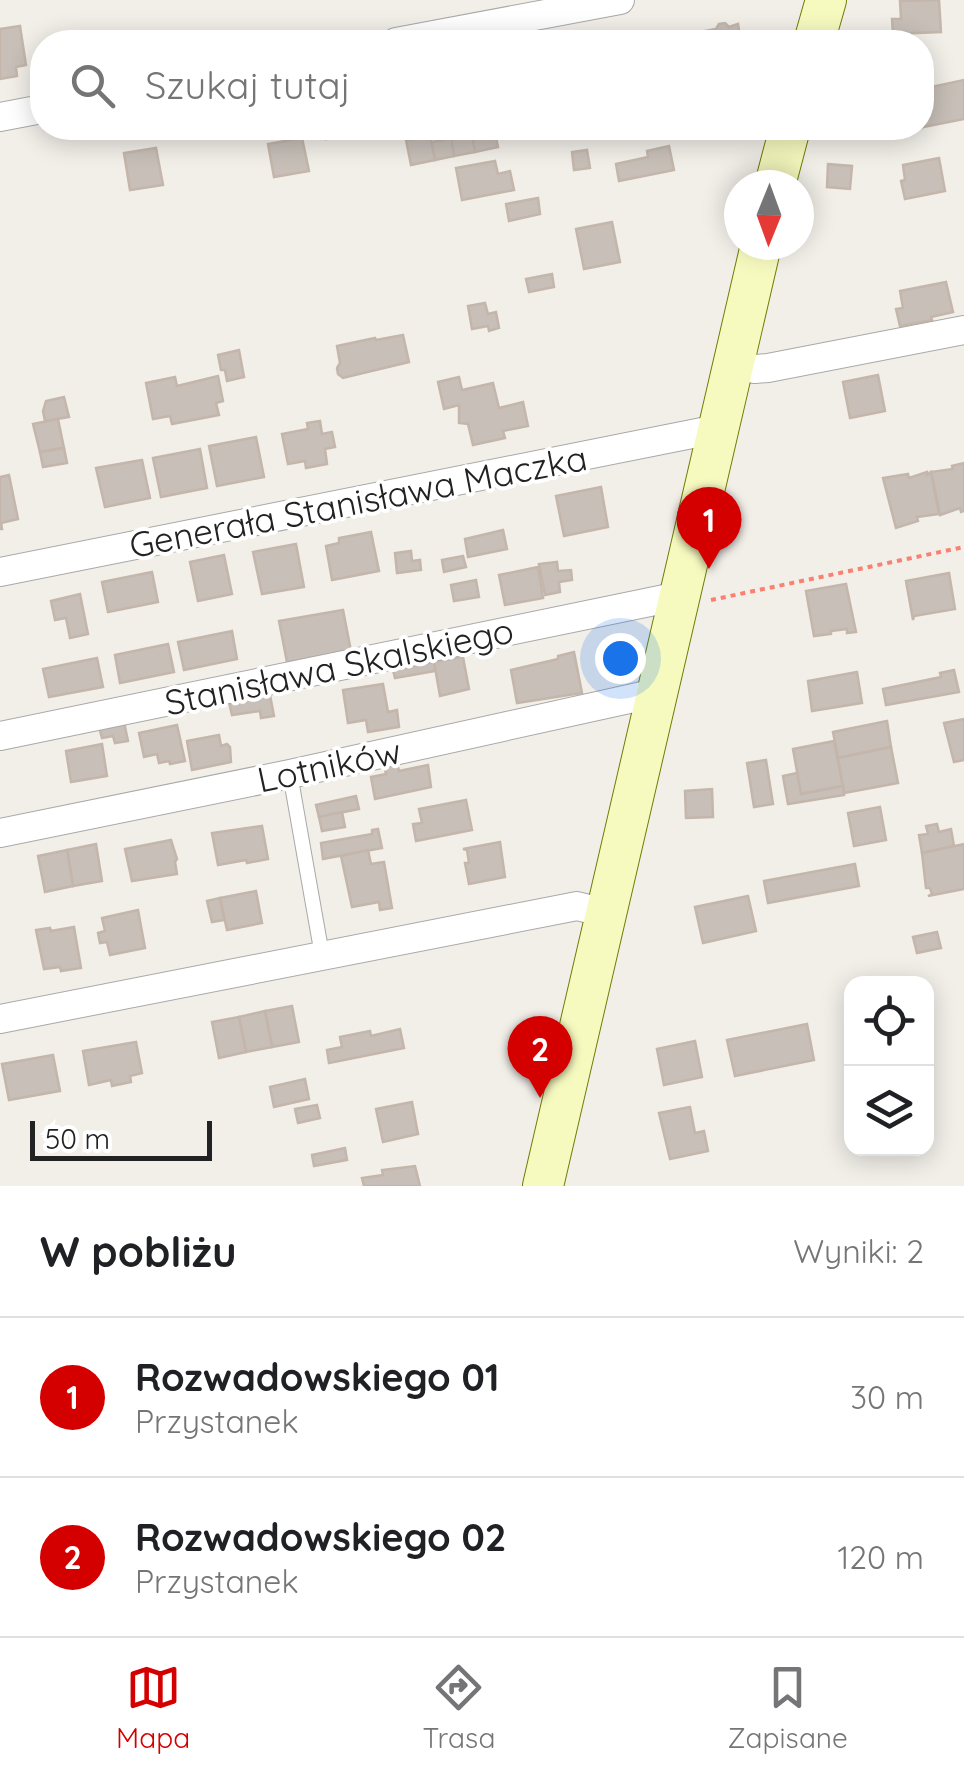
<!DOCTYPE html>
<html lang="pl">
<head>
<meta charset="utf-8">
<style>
	:root { --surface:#fff; --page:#f2f2f2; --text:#202124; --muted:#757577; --line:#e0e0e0; --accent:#d40000 }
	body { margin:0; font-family:Quicksand,sans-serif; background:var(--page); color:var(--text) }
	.controls { position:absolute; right:30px; bottom:30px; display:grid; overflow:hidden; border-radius:20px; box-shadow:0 5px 25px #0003 }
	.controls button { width:90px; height:90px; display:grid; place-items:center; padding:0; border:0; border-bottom:2px solid var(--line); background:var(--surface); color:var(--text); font:50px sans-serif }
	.compass { position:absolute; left:724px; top:170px; width:90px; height:90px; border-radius:50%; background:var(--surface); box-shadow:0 5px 25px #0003; rotate:181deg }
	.scale { position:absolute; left:30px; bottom:25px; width:182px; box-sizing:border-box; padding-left:10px; border:5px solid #222; border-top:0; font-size:28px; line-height:35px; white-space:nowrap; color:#222; -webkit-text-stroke:8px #fff; paint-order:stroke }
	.you { position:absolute; left:620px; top:658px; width:35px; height:35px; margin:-25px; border:8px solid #fff; border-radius:50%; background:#1a73e8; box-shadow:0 0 0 15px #1a73e833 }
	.badge { display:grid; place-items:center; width:65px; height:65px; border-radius:50%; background:var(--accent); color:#fff; font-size:32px; font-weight:700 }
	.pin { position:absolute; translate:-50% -82px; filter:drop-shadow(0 2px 5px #0008) }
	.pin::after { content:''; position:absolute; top:52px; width:35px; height:30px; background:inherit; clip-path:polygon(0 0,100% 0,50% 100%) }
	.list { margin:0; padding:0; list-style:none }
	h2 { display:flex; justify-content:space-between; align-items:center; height:130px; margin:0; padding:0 40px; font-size:42px }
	h2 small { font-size:32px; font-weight:400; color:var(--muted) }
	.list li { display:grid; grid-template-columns:65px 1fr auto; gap:30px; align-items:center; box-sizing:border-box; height:160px; padding:0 40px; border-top:2px solid var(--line) }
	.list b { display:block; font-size:38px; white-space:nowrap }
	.list p { margin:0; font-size:32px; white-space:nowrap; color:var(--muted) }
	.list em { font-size:32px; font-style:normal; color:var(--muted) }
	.icon { flex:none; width:55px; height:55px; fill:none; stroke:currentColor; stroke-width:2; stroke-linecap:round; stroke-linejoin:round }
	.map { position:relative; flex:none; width:964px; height:1186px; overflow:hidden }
	.search { position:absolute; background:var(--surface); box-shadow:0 5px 25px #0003; left:30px; right:30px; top:30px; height:110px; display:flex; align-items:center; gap:25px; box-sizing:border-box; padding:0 35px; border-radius:40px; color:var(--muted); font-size:38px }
	.sheet { height:450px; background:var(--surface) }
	nav { display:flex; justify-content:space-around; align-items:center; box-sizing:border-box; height:140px; border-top:2px solid var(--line); background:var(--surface); font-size:28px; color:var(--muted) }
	nav a { display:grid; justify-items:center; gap:5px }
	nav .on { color:var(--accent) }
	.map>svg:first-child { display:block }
	.building { fill:#c7bfb8; stroke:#c4b6ab; stroke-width:2.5 }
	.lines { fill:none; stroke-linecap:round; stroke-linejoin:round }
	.lane-casing { stroke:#a9a9a9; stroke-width:16 }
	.street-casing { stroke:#a9a9a9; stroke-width:30 }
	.secondary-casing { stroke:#707d05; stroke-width:42 }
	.path { stroke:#fa8072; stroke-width:4; stroke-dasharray:5 5; stroke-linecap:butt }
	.lane { stroke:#fff; stroke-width:14 }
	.street { stroke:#fff; stroke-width:28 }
	.secondary { stroke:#f7fabf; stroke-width:40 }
	.labels { text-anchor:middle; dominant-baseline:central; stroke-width:8; stroke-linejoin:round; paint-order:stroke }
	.street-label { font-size:35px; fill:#222; stroke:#fff }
</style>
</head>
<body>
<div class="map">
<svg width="964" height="1186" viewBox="0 0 964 1186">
	<rect width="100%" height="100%" fill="#f2efe9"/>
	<!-- building -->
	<g class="building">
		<polygon points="939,0 941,32 893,34 892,19 901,19 900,1"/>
		<polygon points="725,23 729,27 738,24 741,42 691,42 689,34 716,29 719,24"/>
		<polygon points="20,26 26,65 16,67 17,76 0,79 0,29"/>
		<polygon points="964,80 964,119 903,131 902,128 922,128 922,113 923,112 922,89"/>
		<polygon points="324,128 357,128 358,133 326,139"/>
		<polygon points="488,128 494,128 498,147 475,152 471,131"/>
		<polygon points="457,129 459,137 472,134 475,152 454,156 450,131"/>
		<polygon points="450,131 454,156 435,160 431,142 444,140 442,132"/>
		<polygon points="430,135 435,160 411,165 406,140"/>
		<polygon points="302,138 309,171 274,177 268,144"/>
		<polygon points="669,146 674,170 619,181 616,164 648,157 647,151"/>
		<polygon points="156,148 163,185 130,190 124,153"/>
		<polygon points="587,150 590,168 574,170 572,152"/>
		<polygon points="939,158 945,191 905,199 901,181 905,180 903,165"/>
		<polygon points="495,161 498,174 510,171 514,190 462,200 456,168"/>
		<polygon points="828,164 852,166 850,189 827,187"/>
		<polygon points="538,198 540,214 509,221 506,204"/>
		<polygon points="612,222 620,262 584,269 576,229"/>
		<polygon points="552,274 554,287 529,292 526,279"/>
		<polygon points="946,282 953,312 931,317 932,320 900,326 896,309 903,308 900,291"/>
		<polygon points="485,303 488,314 496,312 499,328 489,331 488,326 472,329 468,306"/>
		<polygon points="403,335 409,362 343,378 338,374 337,368 340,363 337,346 375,338 376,340"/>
		<polygon points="239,350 244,377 227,381 225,370 221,370 218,355"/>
		<polygon points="878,375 885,411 850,418 843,382"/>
		<polygon points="218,376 223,401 216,403 219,415 172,424 170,416 153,419 146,383 175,377 177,386"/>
		<polygon points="459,377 462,390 493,383 499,408 523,402 528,426 503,431 505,438 473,445 468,424 459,423 459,405 444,409 438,382"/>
		<polygon points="64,397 69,417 45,421 43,411 46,401"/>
		<polygon points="58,419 64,448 40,452 33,424"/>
		<polygon points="320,421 322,434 332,432 335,447 325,449 327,464 306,468 305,461 288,464 282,434 308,429 307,423"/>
		<polygon points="256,437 264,477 217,486 209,446"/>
		<polygon points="64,448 67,463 43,467 40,452"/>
		<polygon points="200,449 207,488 161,497 153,458"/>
		<polygon points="142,460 150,498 105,507 96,468"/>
		<polygon points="964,463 964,511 961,512 960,508 940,515 931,472 953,469 952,466"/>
		<polygon points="927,472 927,475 931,472 939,514 917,517 918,521 896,528 883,478 908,474 909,478"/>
		<polygon points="9,475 18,519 1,523 2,529 0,529 0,477"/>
		<polygon points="601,487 608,527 564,536 556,496"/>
		<polygon points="503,530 507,549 468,557 465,539"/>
		<polygon points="371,532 379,571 332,580 326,546 339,543 339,538"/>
		<polygon points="296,544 304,587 262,594 253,552"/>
		<polygon points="411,551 412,561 420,560 421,570 397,573 395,553"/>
		<polygon points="224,555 232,594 198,601 190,562"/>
		<polygon points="463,556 466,567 444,572 442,560"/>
		<polygon points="557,562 558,571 571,570 572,580 559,582 560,592 545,595 539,564"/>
		<polygon points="538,567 543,598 505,605 499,575"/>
		<polygon points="152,572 158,602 108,612 102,582"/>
		<polygon points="949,573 955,609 914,616 913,620 906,581"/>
		<polygon points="476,580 479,597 454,601 451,585"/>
		<polygon points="846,584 856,632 847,633 847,629 831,631 831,634 814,636 806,591"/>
		<polygon points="80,594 88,634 70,638 66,618 55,620 51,601"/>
		<polygon points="343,610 351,651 287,662 279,621"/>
		<polygon points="232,631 237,659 184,670 178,642"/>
		<polygon points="168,644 174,672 120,683 115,655"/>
		<polygon points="574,652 582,693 517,703 511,670 558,659 558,656"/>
		<polygon points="463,657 469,689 440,696 434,662"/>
		<polygon points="97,658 103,687 49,697 43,669"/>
		<polygon points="434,662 435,671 395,678 393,670"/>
		<polygon points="954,670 959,692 886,705 883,689 941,677 940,673"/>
		<polygon points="857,672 862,703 812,711 808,681"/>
		<polygon points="383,684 388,712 397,710 399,727 368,732 366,720 348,723 343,690"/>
		<polygon points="270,695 274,716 261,718 260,711 232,715 229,702"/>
		<polygon points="964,719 964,760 954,762 944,723"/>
		<polygon points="887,721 891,747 838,758 833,732"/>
		<polygon points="124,722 128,741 115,743 113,736 102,738 99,727"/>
		<polygon points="177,725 185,761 170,764 169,761 159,763 157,754 144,757 139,733"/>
		<polygon points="219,735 221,746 227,744 230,747 231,762 192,770 187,741"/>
		<polygon points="834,741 843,786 801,794 793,749"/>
		<polygon points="102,744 107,776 71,782 66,751"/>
		<polygon points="891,747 898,783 844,793 838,758"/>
		<polygon points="766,760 773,804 754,807 747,763"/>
		<polygon points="397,763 399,771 428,765 431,787 375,799 371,777 386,774 384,765"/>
		<polygon points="797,773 801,794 843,786 844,795 788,804 783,776"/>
		<polygon points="712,789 713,817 686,818 685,791"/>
		<polygon points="356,796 359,809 319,817 316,805"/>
		<polygon points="466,800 472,830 416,841 413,824 422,823 419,809"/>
		<polygon points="880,807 886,840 854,846 848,813"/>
		<polygon points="342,812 345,827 322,831 319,817"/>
		<polygon points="937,824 939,832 951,829 954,846 922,853 919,835 928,834 926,826"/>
		<polygon points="262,826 268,859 247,863 246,860 218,865 212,833"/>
		<polygon points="378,829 382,848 323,859 321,843 372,834 372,830"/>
		<polygon points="171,840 177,859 175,862 177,874 132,881 125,849"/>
		<polygon points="500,842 505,877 469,884 465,863 469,863 467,850 463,849"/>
		<polygon points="96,844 102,881 73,886 67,850"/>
		<polygon points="964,844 964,889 928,896 932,894 930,888 926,888 922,853"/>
		<polygon points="67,850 73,886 45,892 38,856"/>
		<polygon points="368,850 371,864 384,862 392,908 380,910 379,902 352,907 341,856"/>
		<polygon points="855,864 859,886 768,903 764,881"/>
		<polygon points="256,891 262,923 227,930 220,898"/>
		<polygon points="748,896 756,931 703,943 695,907"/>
		<polygon points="220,898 224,920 212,922 207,901"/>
		<polygon points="138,910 145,948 110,955 107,942 100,943 98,933 105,931 102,918"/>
		<polygon points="74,927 81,968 61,971 60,967 44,969 36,930 50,928 51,931"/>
		<polygon points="937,932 941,948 917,953 913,937"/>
		<polygon points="292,1006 299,1042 272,1047 265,1011"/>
		<polygon points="265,1011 272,1047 246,1052 239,1017"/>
		<polygon points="239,1017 246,1052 219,1058 212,1022"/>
		<polygon points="807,1024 814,1060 735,1076 727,1040"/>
		<polygon points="400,1029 404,1048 329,1063 327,1050 342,1047 340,1037 370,1031 371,1036"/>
		<polygon points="695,1041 702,1077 664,1085 657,1049"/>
		<polygon points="136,1042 142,1073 130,1076 131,1082 112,1086 111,1080 89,1085 83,1051"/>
		<polygon points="53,1055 60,1091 9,1100 2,1064"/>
		<polygon points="305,1079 309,1099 274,1107 270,1087"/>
		<polygon points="412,1102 418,1134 383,1142 376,1109"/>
		<polygon points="317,1105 320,1118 298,1123 295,1109"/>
		<polygon points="690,1107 695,1133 704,1131 708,1151 670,1159 659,1113"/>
		<polygon points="345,1148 347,1160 314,1166 312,1155"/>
		<polygon points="415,1166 420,1186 364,1186 362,1178 383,1175 382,1170"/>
	</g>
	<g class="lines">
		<defs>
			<polyline id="lane" points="290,774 322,955"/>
			<g id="street">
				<polyline points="396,42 620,0"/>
				<polyline points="0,117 42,109"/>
				<polyline points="733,364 755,369 768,368 964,330"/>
				<polyline points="0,572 702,432 717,435"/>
				<polyline points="0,736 679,596"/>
				<polyline points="0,833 290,774 656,693"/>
				<polyline points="0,1019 577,906 605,913"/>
			</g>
			<g id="secondary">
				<polyline points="814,42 826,0"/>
				<polyline points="775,185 790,128"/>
				<polyline points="543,1186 761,245"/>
			</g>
		</defs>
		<!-- lane casing -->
		<use href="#lane" class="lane-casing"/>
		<!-- street casing -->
		<use href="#street" class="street-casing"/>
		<!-- secondary casing -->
		<use href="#secondary" class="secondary-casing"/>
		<!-- path -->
		<polyline class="path" points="711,600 964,547"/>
		<!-- lane -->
		<use href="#lane" class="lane"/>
		<!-- street -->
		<use href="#street" class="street"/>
		<!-- secondary -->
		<use href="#secondary" class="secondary"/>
	</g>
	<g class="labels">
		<!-- street labels -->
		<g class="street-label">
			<text transform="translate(358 501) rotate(-11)">Generała Stanisława Maczka</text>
			<text transform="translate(339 666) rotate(-12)">Stanisława Skalskiego</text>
			<text transform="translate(329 765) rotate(-12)">Lotników</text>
		</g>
	</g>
</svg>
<div class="controls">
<button><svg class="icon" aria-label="locate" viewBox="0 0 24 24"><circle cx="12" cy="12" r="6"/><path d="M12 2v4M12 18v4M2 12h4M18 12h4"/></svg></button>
<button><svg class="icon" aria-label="layers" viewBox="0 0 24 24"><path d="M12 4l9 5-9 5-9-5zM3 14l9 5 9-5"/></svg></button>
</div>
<svg class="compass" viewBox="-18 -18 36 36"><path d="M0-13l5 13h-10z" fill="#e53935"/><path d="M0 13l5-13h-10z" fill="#757577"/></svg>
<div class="scale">50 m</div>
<div class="you"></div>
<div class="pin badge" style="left:709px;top:569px">1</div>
<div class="pin badge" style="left:540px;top:1098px">2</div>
<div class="search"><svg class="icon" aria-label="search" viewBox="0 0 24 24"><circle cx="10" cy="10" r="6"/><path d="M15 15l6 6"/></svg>Szukaj tutaj</div>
</div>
<section class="sheet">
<h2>W pobliżu<small>Wyniki: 2</small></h2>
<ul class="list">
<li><span class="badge">1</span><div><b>Rozwadowskiego 01</b><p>Przystanek</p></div><em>30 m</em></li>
<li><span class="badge">2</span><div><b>Rozwadowskiego 02</b><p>Przystanek</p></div><em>120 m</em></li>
</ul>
</section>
<nav>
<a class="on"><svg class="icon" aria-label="map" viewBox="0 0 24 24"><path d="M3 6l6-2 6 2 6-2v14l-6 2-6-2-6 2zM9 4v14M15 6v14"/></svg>Mapa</a>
<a><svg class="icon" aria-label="directions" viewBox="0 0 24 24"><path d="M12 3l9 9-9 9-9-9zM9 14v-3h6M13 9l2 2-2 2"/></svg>Trasa</a>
<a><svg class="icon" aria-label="saved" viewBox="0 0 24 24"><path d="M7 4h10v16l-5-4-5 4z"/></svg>Zapisane</a>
</nav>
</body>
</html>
